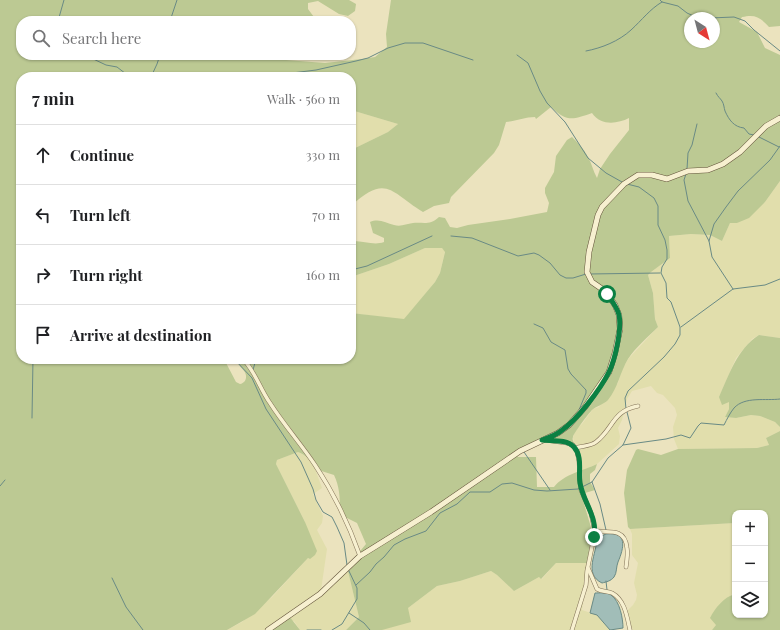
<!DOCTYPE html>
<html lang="en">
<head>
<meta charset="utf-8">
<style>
	:root { --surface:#fff; --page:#f2f2f2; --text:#202124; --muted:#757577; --line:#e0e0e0 }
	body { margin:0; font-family:"Playfair Display",serif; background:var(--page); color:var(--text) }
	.controls { position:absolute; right:12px; bottom:12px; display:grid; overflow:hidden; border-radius:8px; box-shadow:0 1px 3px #0004 }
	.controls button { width:36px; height:36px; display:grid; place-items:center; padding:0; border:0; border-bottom:1px solid var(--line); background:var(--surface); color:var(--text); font:20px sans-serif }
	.compass { position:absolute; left:684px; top:12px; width:36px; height:36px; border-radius:50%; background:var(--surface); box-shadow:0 1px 3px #0004; rotate:144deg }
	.stop { position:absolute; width:12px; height:12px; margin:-9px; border:3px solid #0b8043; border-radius:50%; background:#fff }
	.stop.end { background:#0b8043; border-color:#fff; box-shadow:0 1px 4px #0008 }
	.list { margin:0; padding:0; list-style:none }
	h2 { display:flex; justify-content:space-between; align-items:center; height:52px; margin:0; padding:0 16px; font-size:17px }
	h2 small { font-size:13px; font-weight:400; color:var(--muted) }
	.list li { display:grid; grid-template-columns:26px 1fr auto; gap:12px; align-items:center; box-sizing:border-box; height:60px; padding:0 16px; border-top:1px solid var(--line) }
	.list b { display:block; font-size:15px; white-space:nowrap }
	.list em { font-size:13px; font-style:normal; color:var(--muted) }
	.icon { flex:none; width:22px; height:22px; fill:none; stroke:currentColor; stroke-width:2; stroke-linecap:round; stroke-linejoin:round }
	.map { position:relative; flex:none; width:780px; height:630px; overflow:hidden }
	.search { position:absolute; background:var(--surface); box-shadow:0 1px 3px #0004; left:16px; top:16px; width:340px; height:44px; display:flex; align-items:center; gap:10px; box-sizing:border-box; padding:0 14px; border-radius:16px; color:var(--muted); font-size:15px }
	.panel { position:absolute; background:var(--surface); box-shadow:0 1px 3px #0004; left:16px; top:72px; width:340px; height:292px; border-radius:16px }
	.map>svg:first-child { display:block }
	.farmland { fill:#e1deac }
	.green { fill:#bcc993; fill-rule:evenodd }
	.water { fill:#a1bdb8; stroke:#698a85 }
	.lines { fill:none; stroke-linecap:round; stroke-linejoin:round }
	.stream { stroke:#698a85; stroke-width:1 }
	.street-casing { stroke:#837358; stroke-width:4.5 }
	.secondary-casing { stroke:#64543b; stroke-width:6 }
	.street { stroke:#f7f0d0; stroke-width:3.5 }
	.secondary { stroke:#f7f0d0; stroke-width:5 }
	.route { stroke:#0b8043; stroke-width:5 }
</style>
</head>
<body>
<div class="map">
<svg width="780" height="630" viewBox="0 0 780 630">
	<rect width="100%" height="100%" fill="#ebe3be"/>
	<!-- farmland -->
	<g class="farmland">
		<polygon points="351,110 398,124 388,132 351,150"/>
		<polygon points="780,181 780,338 759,335 752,339 736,358 719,397 729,402 729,409 725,417 736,418 751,415 760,416 775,422 780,427 780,431 766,438 769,445 757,448 678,449 674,439 673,427 677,415 675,408 663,395 657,393 651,386 632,391 627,399 622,420 618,428 620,436 619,444 597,464 579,472 579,446 574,443 573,437 576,429 582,424 593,409 599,407 618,383 622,369 629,358 658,327 655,319 653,293 648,275 651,272 670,258 669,236 691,234 710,235 722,241 730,223 737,223 765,202"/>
		<polygon points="425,248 442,248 445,251 440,273 435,282 404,320 351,313 351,277 389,264"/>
		<polygon points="298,452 306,456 313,463 322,488 313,494 323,516 322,523 317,530 327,549 321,590 347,567 359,617 346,630 300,630 294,621 269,630 227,630 242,622 272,597 308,558 310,559 305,522 276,464 277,460"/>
		<polygon points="735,523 735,594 731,595 716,625 712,630 633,630 628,622 627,611 633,605 636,600 637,595 634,583 638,563 632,555 632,534 630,529"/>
		<polygon points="556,563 587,563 582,610 597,615 610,630 382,630 408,608 437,586 460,581 491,571 497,575 514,591 539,577 542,579"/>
	</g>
	<!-- green -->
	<g class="green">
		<path d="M 0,0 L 349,0 L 356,4 L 355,11 L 348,16 L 339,14 L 318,1 L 308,3 L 308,9 L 317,21 L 21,21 L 21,55 L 260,55 L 260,58 L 325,63 L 362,59 L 375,57 L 387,47 L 386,34 L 391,0 L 780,0 L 780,26 L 769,27 C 760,17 755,14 742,17 L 739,22 L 757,32 L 765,48 L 780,55 L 780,181 L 765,202 L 749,218 L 737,223 L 730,223 L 722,241 L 710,235 L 691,234 L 669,236 L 670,258 L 651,272 L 648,275 L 653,293 L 655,319 L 658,327 C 648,337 636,347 628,359 C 620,372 618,388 608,400 C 603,405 596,406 592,410 C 589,413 573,434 573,437 C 572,439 573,441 574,443 C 563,440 554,444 544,440 L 516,451 L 518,457 L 536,457 L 537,487 L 554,487 C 564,474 583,471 597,464 L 595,470 L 590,474 L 590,482 L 595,490 L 585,493 L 582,497 L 593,534 L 587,563 L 556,563 L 541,579 L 539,577 L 514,591 L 497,575 L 491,571 L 460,581 L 437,586 L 408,608 L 411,622 L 382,630 L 346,630 L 359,617 L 347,567 L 366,544 L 357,523 L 343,516 L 340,514 C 340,499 340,488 334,475 L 315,469 C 312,461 306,455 298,452 L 277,460 L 276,464 L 305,522 L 317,551 L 315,555 L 310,559 L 308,558 L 255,614 L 227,630 L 0,630 ZM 690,18 L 714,18 L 714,42 L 690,42 ZM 21,77 L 351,77 L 351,110 L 398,124 L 388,132 L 351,150 L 351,206 C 387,173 391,193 423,212 L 434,206 L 449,203 L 451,197 L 494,153 L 499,145 L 506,122 C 516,121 525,117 535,117 L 536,119 L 551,107 C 567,122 572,120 592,113 C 601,126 617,124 629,118 L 629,130 L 610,154 L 600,169 L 597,178 C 593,171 592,164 588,157 C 584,149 578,143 572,137 L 567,140 L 556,156 L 554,172 L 545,188 L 545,193 L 549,203 L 547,212 L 510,219 L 468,225 L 457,228 L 450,227 L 445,218 L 439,217 C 429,226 424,222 413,223 C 406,224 401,227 394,225 C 386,223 379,218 370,222 L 373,233 L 384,238 L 384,242 C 373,246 363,240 351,241 L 351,277 L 389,264 L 425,248 L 442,248 L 445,252 L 440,273 L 435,282 L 404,319 L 351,313 L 351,359 L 238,359 C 238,361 239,364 240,366 C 241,368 243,369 244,371 C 248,376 246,383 240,384 L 236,382 L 224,359 L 21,359 Z"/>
		<path d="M 759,335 L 780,338 L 780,427 L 775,422 L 760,416 L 751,415 L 736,418 L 725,417 L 729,409 L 729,402 L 722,405 L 719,397 C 729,375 737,349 759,335 Z"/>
		<path d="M 780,431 L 780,630 L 712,630 L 716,625 L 710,618 C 715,608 724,597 735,594 L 735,615 L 765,615 L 765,513 L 735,513 L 735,523 L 630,529 L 628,527 L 624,493 L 627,470 L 636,450 L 638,449 L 661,455 L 678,449 L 757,448 L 769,445 L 766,438 Z"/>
		<polygon points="289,616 300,630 269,630"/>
	</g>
	<!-- water -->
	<g class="water">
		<path d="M 606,534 C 628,531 624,548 618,562 C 616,567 617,573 614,577 C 611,581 606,582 602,583 C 583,574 597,553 597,538 Z"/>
		<path d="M 595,593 C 599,593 607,592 611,595 C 620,601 623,619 623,628 L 610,630 L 597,615 L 590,613 Z"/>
	</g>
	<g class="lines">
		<!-- stream -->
		<g class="stream">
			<polyline points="660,0 662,2 678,6 687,13 698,18"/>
			<polyline points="710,18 734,17 745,21 754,30 780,51"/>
			<polyline points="58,21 64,0"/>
			<polyline points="170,21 177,0"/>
			<path d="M 586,51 C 602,48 619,41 631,30 C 642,20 650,9 662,2"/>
			<polyline points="77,55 83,58 89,57 106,65 117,67 130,77"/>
			<polyline points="517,55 528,63 540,91 547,103 565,122 588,158 606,173 622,182"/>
			<polyline points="151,77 157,64 160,55"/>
			<polyline points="260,77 316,70 356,61 368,58 388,48 405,43 423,43 473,60"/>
			<path d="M 716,93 C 718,97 720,98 722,101 C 724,104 724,108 725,111 C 729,120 734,127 744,128 L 749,134 L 754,135"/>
			<polyline points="759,137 779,147"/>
			<polyline points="687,169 688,153 692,145 697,124"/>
			<polyline points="686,174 684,180 688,201 709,241 712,257 733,289"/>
			<polyline points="451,236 472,238 518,256 534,253 539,255 550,263 560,275 566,278 573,278 586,274"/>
			<polyline points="709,241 714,224 726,207 738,191 770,160 780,146"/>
			<polyline points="351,270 367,266 432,236"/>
			<polyline points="589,274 660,273"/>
			<polyline points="534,324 543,328 551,342 565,350 568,369 571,374 586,390 586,393 579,410"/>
			<polyline points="681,327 733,289 765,285 780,279"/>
			<polyline points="234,359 252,378 266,409 301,462 313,489 316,500 323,512 332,517 337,527 344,543 347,565"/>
			<polyline points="253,370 256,359"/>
			<polyline points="626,409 625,398 628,391 664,357 675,344 680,335 680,327 671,302 667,298 666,283 661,273 662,267 667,259 667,250 665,240 658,225 658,206 654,198 639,187 627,184"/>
			<polyline points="32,418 33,359"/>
			<path d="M 623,445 L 666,439 L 681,435 L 690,438 L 698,426 L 701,423 L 724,425 C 727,419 730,413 734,408 C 745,396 766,401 780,399"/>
			<polyline points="524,452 550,490"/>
			<polyline points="592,482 600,504 606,530"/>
			<polyline points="0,486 5,480"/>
			<polyline points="112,578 126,607 143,630"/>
			<polyline points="606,581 607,590"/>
			<polyline points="356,585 370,572 376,564 384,557 394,545 405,539 426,531 440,513 457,504 470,492 490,492 502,484 512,483 534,490 547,491 578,489 592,482 608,458 623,445 631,428 627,412"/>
			<polyline points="349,613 364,623 370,630"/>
			<polyline points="307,630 321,630"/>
			<polyline points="332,630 342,624 357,599 357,588 348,569"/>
		</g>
		<defs>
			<g id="street">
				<path d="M 243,359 C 255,371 260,389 270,403 C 284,425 301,444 315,465 C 333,492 349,525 360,556"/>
				<polyline points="545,440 567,443 573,445 577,451 579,461 580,483 581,490 591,513 595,532 587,571 586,585 572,630"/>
				<path d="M 575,448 C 582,446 591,446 596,442 C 614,428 612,411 638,406"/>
				<path d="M 595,532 C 610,532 625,528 627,548 C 628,554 627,560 626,567"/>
				<path d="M 588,568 L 597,589 C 602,592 607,591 612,593 C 625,600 627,617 630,630"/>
			</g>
			<polyline id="secondary" points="268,630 320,594 360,556 431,512 520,451 558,433 569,425 585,407 609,372 615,353 620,329 619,315 615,305 605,291 592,282 587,272 589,252 598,215 602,207 624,184 638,175 652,175 667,179 688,171 708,170 723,164 740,152 766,126 780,118"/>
		</defs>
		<!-- street casing -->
		<use href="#street" class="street-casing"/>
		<!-- secondary casing -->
		<use href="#secondary" class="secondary-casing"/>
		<!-- street -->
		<use href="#street" class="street"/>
		<!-- secondary -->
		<use href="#secondary" class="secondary"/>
	</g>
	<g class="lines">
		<!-- route -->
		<path class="route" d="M 594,537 C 598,517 583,502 580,483 C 578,472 583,457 574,447 C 567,439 552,441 542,440 C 548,438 556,435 561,431 C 577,420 600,390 609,372 C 615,360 622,329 619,315 C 617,307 612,301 607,294"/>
	</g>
</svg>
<div class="controls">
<button>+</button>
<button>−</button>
<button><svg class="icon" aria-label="layers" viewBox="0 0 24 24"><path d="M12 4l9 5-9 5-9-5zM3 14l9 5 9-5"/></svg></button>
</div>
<svg class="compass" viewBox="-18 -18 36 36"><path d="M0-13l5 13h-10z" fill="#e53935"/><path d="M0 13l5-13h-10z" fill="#757577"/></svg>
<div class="stop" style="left:607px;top:294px"></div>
<div class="stop end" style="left:594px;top:537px"></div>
<div class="search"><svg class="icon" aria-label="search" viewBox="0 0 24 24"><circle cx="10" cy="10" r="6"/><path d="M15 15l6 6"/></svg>Search here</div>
<section class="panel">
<h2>7 min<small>Walk · 560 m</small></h2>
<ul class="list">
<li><svg class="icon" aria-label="ahead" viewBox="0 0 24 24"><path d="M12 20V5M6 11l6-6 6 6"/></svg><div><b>Continue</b></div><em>330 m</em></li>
<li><svg class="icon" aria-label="left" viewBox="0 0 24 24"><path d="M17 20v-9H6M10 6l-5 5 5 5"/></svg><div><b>Turn left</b></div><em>70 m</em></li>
<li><svg class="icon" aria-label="right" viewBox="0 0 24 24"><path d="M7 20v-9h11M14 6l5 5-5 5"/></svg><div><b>Turn right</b></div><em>160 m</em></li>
<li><svg class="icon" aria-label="arrive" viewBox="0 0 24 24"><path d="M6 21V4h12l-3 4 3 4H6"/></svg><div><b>Arrive at destination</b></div></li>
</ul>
</section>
</div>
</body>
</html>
